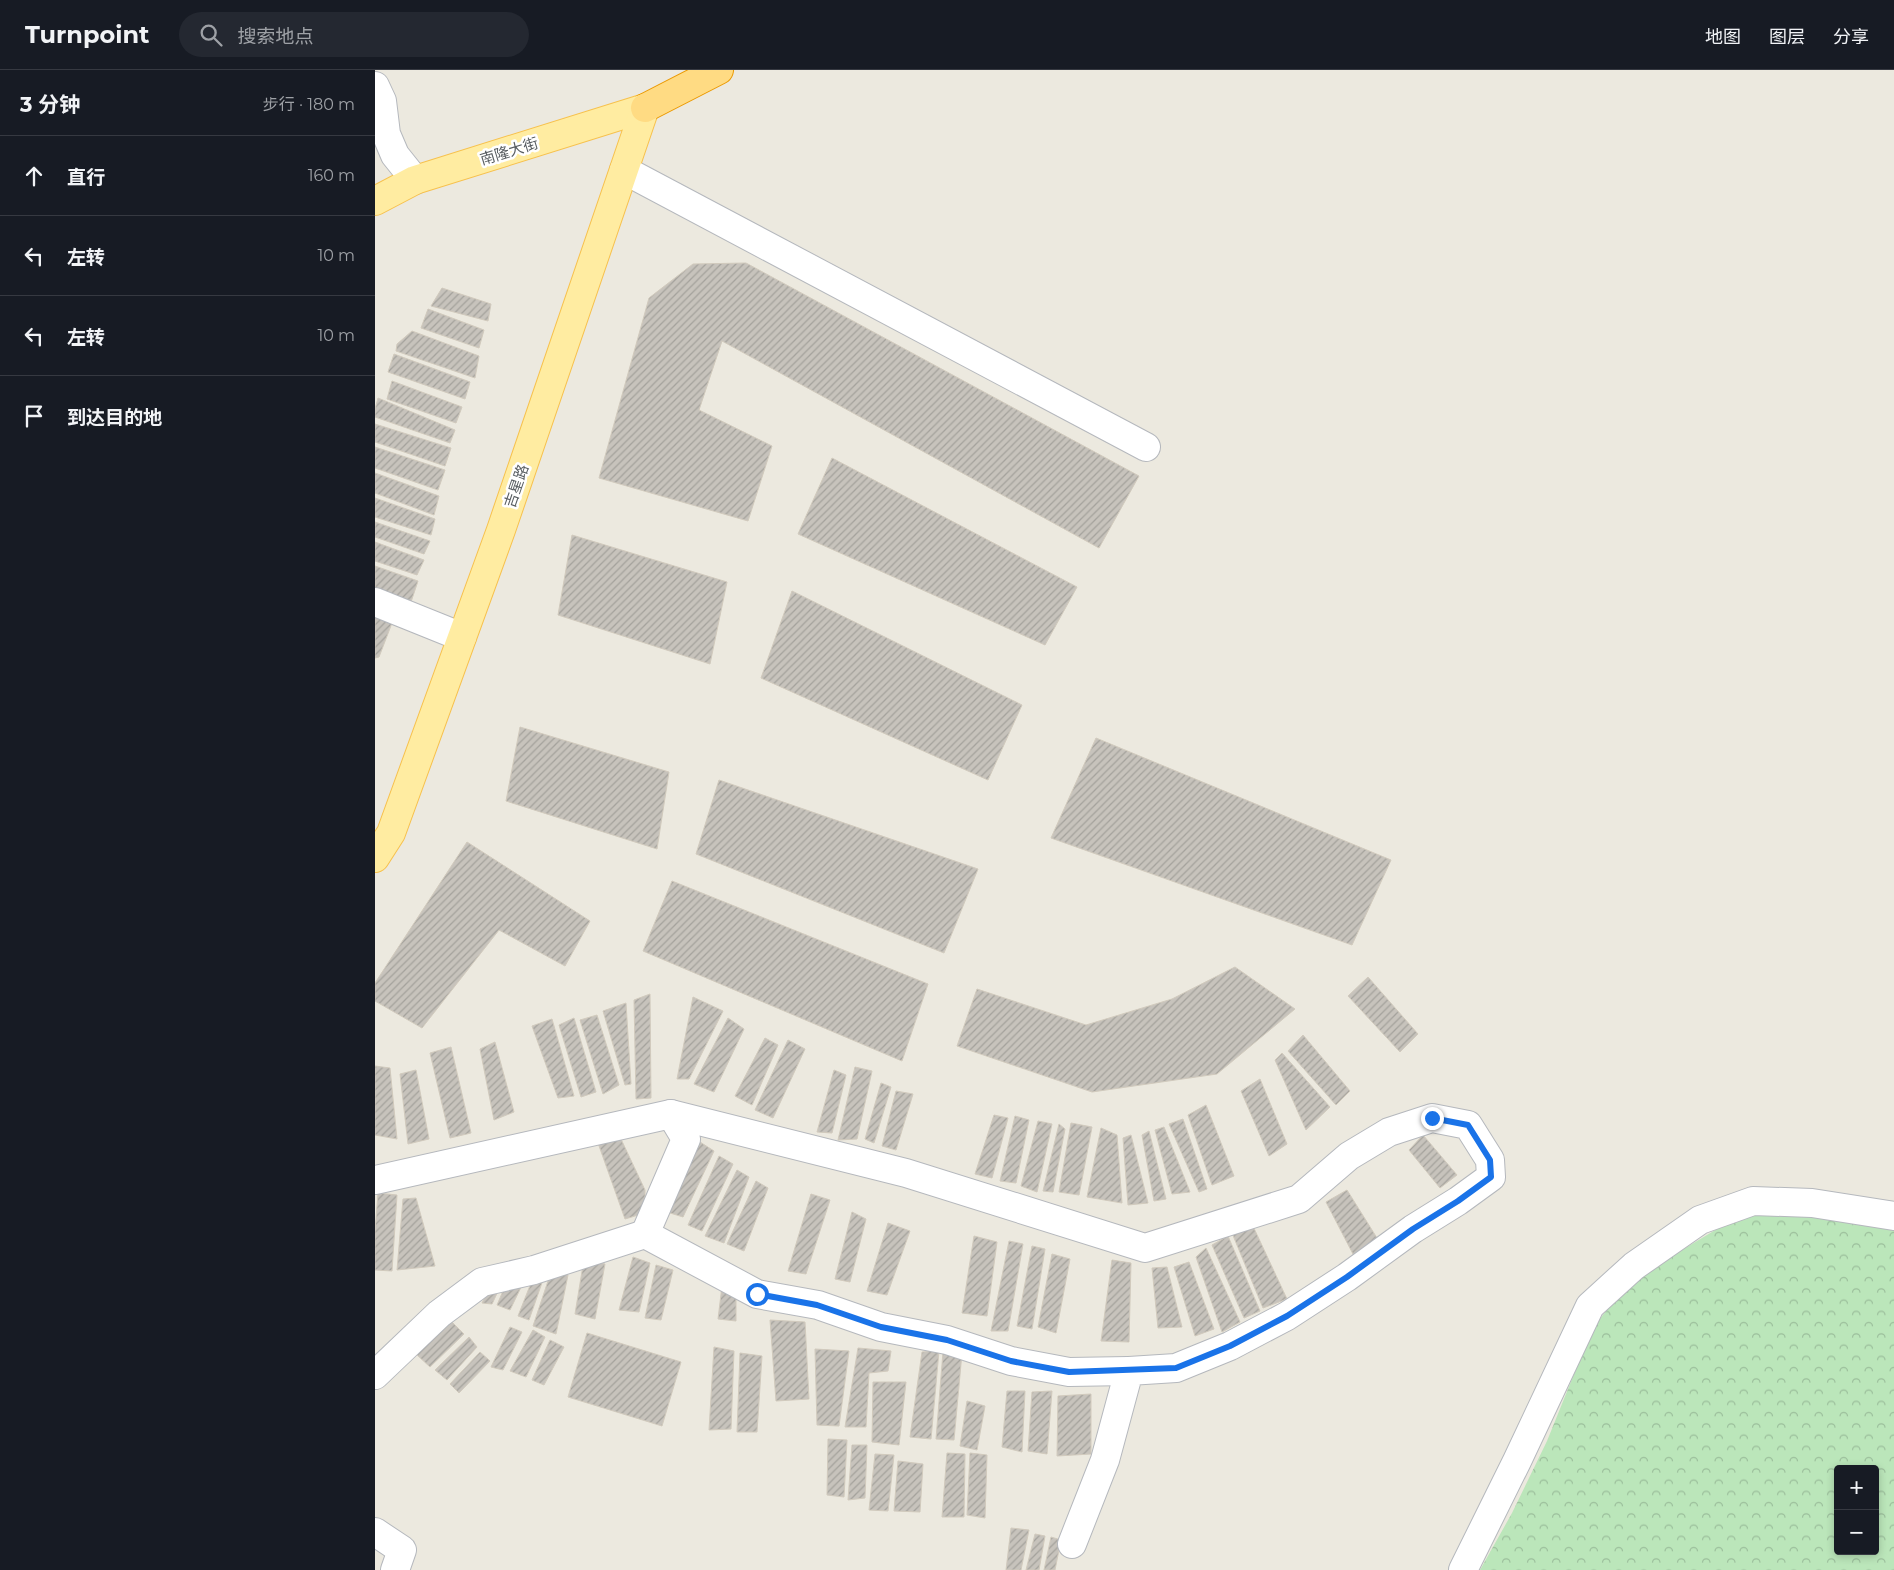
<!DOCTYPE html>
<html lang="zh">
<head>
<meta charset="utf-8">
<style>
	:root { --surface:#171b24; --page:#242831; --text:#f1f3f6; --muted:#9ea1a6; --line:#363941 }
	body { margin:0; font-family:Montserrat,"Noto Sans SC",sans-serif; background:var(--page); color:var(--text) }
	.controls { position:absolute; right:15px; bottom:15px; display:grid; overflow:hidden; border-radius:5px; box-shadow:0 2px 8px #0003 }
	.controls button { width:45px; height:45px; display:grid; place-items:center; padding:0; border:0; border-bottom:1px solid var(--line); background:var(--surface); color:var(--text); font:25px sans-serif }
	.stop { position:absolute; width:15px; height:15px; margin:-11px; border:4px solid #1a73e8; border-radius:50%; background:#fff }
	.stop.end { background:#1a73e8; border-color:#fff; box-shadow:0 1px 5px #0008 }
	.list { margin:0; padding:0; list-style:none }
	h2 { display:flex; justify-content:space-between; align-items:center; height:65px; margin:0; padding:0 20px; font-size:21px }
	h2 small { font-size:16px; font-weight:400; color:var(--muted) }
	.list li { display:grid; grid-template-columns:32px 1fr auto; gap:15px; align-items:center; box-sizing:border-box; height:80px; padding:0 20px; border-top:1px solid var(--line) }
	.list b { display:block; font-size:19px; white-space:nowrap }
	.list em { font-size:16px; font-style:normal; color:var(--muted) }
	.icon { flex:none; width:28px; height:28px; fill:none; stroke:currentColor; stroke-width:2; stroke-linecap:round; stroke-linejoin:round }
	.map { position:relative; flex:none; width:1519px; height:1500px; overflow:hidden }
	header { display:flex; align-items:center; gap:30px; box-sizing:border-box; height:70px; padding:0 25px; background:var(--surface); border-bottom:1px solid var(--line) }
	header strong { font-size:24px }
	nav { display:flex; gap:28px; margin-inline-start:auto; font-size:18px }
	.search { width:350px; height:45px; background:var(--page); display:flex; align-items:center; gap:12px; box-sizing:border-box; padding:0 18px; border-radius:28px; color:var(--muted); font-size:19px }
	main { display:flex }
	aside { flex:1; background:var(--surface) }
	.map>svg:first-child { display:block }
	.forest { fill:url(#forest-crowns); fill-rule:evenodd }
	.building { fill:url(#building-hatch); stroke:#d1cabd }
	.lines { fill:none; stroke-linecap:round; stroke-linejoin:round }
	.minor-casing { stroke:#b5b8bd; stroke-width:30 }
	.major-casing { stroke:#f7c14d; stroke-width:30 }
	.highway-casing { stroke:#eb9900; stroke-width:30 }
	.minor { stroke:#fff; stroke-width:28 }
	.major { stroke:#ffeca1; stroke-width:28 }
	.highway { stroke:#ffdb83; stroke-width:28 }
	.route { stroke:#1a73e8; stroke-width:6 }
	.labels { text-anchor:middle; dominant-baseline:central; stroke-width:5; stroke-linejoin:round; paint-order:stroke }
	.street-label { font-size:15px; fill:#585d61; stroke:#fff }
</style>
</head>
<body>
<header>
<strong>Turnpoint</strong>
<div class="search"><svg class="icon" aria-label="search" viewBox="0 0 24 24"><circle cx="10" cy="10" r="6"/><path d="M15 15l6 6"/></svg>搜索地点</div>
<nav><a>地图</a><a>图层</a><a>分享</a></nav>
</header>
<main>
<aside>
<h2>3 分钟<small>步行 · 180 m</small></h2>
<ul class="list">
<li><svg class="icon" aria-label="ahead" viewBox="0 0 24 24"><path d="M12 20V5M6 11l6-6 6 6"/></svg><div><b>直行</b></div><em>160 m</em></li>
<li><svg class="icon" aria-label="left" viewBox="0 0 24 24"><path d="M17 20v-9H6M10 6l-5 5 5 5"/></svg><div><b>左转</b></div><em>10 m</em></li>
<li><svg class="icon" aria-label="left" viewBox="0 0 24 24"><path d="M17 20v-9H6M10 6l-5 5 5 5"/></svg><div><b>左转</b></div><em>10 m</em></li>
<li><svg class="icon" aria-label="arrive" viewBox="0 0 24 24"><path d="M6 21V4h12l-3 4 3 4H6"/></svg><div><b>到达目的地</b></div></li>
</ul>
</aside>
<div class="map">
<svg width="1519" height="1500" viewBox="0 0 1519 1500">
	<defs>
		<pattern id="forest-crowns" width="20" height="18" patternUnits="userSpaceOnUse" patternTransform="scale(1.25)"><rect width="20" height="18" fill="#bbe6ba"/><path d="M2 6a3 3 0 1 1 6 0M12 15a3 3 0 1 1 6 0" fill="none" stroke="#9bbe9b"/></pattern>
		<pattern id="building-hatch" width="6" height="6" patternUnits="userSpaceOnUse" patternTransform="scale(1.25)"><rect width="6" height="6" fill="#c7c3bc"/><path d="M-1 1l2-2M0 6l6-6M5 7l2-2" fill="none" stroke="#a4a29c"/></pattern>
	</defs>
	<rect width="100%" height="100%" fill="#ece9df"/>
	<!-- forest -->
	<path class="forest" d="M 1402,1139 L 1519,1158 L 1519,1500 L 1105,1500 L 1137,1443 L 1172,1371 L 1218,1257 L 1257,1210 L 1352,1153 ZM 1463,1399 L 1500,1399 L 1500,1481 L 1463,1481 Z"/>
	<!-- building -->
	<g class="building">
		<polygon points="371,193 764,406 724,478 347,271 324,340 397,376 373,451 224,408 274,228 318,194"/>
		<polygon points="67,218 116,234 113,251 56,236"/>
		<polygon points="53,239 109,260 104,278 46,258"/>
		<polygon points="37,261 104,286 100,308 21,281 22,274"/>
		<polygon points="19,284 95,312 90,329 13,302"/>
		<polygon points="17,311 87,337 81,353 12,329"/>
		<polygon points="3,328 80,360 75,373 0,347 0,339"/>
		<polygon points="0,354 76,378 70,396 0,372"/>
		<polygon points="0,377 70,400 63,420 0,398"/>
		<polygon points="457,388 702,517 670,575 423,464"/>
		<polygon points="0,403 64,426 59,445 0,423"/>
		<polygon points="0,428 60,449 56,465 0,447"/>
		<polygon points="0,452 55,471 49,484 0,467"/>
		<polygon points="197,465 352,512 335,594 183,545"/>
		<polygon points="0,472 49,490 42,505 0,491"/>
		<polygon points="0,496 43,511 35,535 0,520"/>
		<polygon points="417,521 647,635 613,710 386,608"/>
		<polygon points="0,547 17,553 4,587 0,588"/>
		<polygon points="145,657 294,702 282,779 131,731"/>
		<polygon points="721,668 1016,790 977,875 676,768"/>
		<polygon points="344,710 603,799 569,883 321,784"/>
		<polygon points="92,772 215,851 190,896 124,860 47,958 0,931 0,913"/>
		<polygon points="297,811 553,914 527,991 268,881"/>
		<polygon points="860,897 920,939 842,1004 717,1022 582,976 602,919 711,955 797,929"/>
		<polygon points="993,907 1043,964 1025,982 973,926"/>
		<polygon points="275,924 276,1028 261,1029 259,930"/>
		<polygon points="318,927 348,941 314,1009 302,1009"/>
		<polygon points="251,933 256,1014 250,1015 228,941"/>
		<polygon points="222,945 244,1015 228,1024 205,950"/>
		<polygon points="199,948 221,1022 206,1027 184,955"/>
		<polygon points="353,948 369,959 339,1022 319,1014"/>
		<polygon points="177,949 199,1026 183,1028 157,956"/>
		<polygon points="928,965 975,1021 961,1035 913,981"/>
		<polygon points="390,968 403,975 377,1035 360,1026"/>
		<polygon points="413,970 430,979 398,1048 380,1040"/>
		<polygon points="120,972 139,1042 119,1050 105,979"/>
		<polygon points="76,977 96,1063 75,1068 55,983"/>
		<polygon points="907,983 955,1037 931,1060 900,990"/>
		<polygon points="0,996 15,998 22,1069 0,1065"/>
		<polygon points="480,997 497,1001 482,1069 463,1070"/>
		<polygon points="41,1000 54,1069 33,1074 25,1004"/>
		<polygon points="459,1000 471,1005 457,1063 442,1062"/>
		<polygon points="885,1009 912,1074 894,1086 866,1021"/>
		<polygon points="506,1013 516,1017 499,1073 490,1069"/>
		<polygon points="521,1021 538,1024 521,1080 507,1076"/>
		<polygon points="831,1035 859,1106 837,1115 813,1045"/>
		<polygon points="619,1045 633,1048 617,1108 600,1104"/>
		<polygon points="640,1046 654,1050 641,1113 625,1111"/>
		<polygon points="808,1049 832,1119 824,1122 794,1054"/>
		<polygon points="663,1051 677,1054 662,1122 646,1116"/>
		<polygon points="696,1053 717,1057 704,1125 684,1122"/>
		<polygon points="684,1054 690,1059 678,1122 668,1121"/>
		<polygon points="789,1057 815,1122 797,1124 780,1060"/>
		<polygon points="726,1058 742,1065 747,1133 712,1127"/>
		<polygon points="774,1061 791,1129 779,1131 767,1065"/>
		<polygon points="756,1065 773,1133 753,1135 748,1068"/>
		<polygon points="1048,1065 1082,1105 1065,1118 1034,1080"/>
		<polygon points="245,1067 270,1120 270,1143 250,1149 223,1073"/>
		<polygon points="325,1072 339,1081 308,1147 292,1142"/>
		<polygon points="344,1086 358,1094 327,1161 313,1155"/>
		<polygon points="362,1100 374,1107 349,1173 330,1166"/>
		<polygon points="381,1111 393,1118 369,1181 352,1174"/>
		<polygon points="972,1120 1002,1168 979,1186 951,1132"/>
		<polygon points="3,1123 22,1125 17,1201 0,1200 0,1161"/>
		<polygon points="436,1124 455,1130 431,1204 413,1201"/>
		<polygon points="41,1128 60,1196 22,1200 28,1129"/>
		<polygon points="477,1142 491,1149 475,1212 460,1209"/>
		<polygon points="513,1153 535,1161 512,1225 492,1221"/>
		<polygon points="877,1154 912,1229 888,1238 857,1163"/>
		<polygon points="599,1166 622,1172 612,1246 587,1243"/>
		<polygon points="853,1166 885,1241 869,1248 837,1175"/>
		<polygon points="634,1171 648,1174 633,1261 616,1261"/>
		<polygon points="657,1176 670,1179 657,1259 642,1256"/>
		<polygon points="831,1178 865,1252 847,1262 821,1187"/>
		<polygon points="677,1184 695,1189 681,1263 663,1257"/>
		<polygon points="258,1187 275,1193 264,1242 244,1240"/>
		<polygon points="209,1189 230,1194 220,1249 200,1244"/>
		<polygon points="737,1190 756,1193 754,1272 726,1271"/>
		<polygon points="814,1192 839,1259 820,1266 799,1197"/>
		<polygon points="281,1195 298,1200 286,1250 270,1248"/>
		<polygon points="792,1197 807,1257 783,1258 777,1198"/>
		<polygon points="176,1202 193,1205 181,1264 158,1256"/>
		<polygon points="170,1204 154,1250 143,1246 158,1208"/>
		<polygon points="150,1209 135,1240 122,1235 131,1214"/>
		<polygon points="347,1216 361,1221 361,1251 343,1249"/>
		<polygon points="125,1217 117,1234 107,1233 114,1219"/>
		<polygon points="74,1249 89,1264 55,1297 41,1284"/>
		<polygon points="395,1250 430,1252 434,1329 401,1331"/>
		<polygon points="135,1257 147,1262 128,1300 116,1297"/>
		<polygon points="158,1260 170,1267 151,1307 135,1301"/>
		<polygon points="212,1263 306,1292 287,1356 193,1327"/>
		<polygon points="94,1267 102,1277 72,1310 60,1300"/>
		<polygon points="175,1270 189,1277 169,1315 157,1310"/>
		<polygon points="339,1277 359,1281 356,1359 334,1360"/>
		<polygon points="483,1278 516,1281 513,1301 494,1303 491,1357 470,1357"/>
		<polygon points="440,1279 474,1281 464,1356 442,1355"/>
		<polygon points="564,1281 556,1369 535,1367 547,1282"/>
		<polygon points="105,1282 115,1291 84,1323 75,1314"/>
		<polygon points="568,1282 587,1283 579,1370 561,1369"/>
		<polygon points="365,1283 387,1286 382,1362 362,1362"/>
		<polygon points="498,1312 531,1312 524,1375 497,1372"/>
		<polygon points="632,1321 650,1321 647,1382 627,1377"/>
		<polygon points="677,1321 672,1384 653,1381 657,1322"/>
		<polygon points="716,1324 716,1384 682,1386 683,1326"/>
		<polygon points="592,1331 610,1336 602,1380 585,1376"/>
		<polygon points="453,1369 472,1370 469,1427 452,1425"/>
		<polygon points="477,1375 492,1375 490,1428 473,1430"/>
		<polygon points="572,1383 590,1384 589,1447 567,1447"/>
		<polygon points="595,1383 612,1385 610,1448 592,1445"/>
		<polygon points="500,1384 519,1385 513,1441 494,1440"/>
		<polygon points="523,1391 548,1394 545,1442 519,1441"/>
		<polygon points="636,1458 654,1460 646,1500 631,1500"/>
		<polygon points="660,1464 670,1466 664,1500 651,1500"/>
		<polygon points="676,1467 686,1470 680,1500 669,1500"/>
	</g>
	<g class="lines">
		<defs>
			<g id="minor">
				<polyline points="0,16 7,31 11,64 20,85 40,110"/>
				<polyline points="249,100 771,377"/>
				<polyline points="0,532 87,567"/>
				<polyline points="296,1044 311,1069 270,1164 382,1224 443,1235 506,1257 572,1270 636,1291 694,1302 754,1301"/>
				<polyline points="0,1110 296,1044 531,1103 770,1178 924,1129 974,1086 1014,1062 1057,1048 1093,1055 1115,1090 1116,1107 1083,1131 1038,1159 972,1207 912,1246 855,1276 801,1298 754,1301 730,1390 697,1474"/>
				<polyline points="0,1305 64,1244 107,1212 159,1200 270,1164"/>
				<polyline points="0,1462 27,1480 20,1500"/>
				<polyline points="1088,1500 1142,1391 1215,1236 1259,1196 1325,1150 1378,1131 1437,1133 1519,1146"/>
			</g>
			<g id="major">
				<polyline points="0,131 40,110 270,38"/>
				<polyline points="0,788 16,763 126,460 270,38"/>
			</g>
			<polyline id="highway" points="270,38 344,0"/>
		</defs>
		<!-- minor casing -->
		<use href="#minor" class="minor-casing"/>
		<!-- major casing -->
		<use href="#major" class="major-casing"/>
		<!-- highway casing -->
		<use href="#highway" class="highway-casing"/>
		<!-- minor -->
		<use href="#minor" class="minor"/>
		<!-- major -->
		<use href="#major" class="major"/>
		<!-- highway -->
		<use href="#highway" class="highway"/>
	</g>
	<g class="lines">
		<!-- route -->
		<polyline class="route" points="382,1224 442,1235 506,1257 572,1270 636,1291 694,1302 801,1298 855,1276 912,1246 972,1207 1038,1159 1083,1131 1116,1107 1115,1090 1093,1055 1057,1048"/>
	</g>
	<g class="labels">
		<!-- street labels -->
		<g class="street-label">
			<text transform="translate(134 81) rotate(-17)">南隆大街</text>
			<text transform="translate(141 416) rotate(-71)">吉星路</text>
		</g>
	</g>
</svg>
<div class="controls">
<button>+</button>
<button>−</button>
</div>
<div class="stop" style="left:382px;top:1224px"></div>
<div class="stop end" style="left:1057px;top:1048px"></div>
</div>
</main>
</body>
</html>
